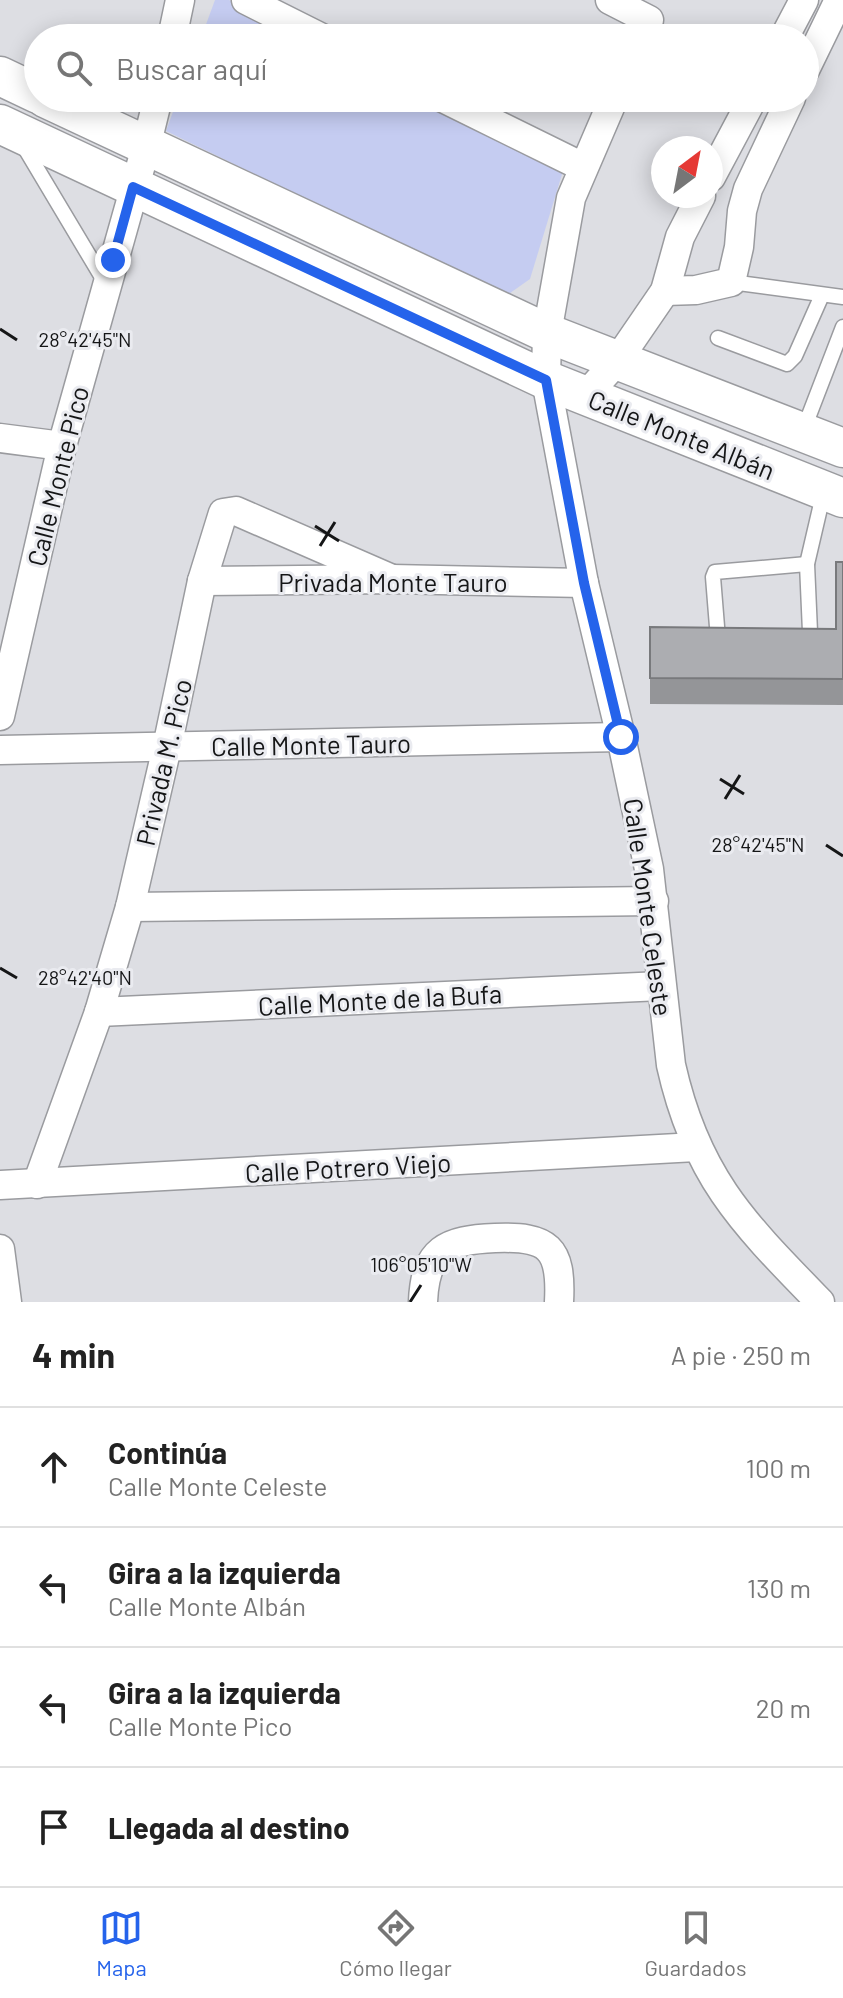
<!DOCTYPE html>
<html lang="es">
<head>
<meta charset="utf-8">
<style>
	:root { --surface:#fff; --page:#f6f6f6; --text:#222; --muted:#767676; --line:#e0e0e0; --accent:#2563eb }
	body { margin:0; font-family:Barlow,sans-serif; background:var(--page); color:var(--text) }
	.compass { position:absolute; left:651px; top:136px; width:72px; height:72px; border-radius:50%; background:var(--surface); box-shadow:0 4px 20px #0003; rotate:32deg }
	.stop { position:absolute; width:24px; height:24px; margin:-18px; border:6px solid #2563eb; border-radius:50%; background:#fff }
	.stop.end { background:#2563eb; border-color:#fff; box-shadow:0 2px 8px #0008 }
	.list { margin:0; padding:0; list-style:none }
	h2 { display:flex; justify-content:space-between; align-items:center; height:104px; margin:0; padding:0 32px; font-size:34px }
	h2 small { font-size:26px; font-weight:400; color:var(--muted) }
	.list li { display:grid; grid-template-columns:52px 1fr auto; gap:24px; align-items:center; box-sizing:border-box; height:120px; padding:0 32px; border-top:2px solid var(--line) }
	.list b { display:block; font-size:30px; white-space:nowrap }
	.list p { margin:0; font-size:26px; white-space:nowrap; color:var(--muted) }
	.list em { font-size:26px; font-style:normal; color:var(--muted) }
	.icon { flex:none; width:44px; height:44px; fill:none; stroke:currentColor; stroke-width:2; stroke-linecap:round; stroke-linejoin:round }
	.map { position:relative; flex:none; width:843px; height:1302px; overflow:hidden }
	.search { position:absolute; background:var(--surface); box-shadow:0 4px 20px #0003; left:24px; right:24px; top:24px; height:88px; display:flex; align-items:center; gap:20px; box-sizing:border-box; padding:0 28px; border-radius:44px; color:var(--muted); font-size:30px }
	.sheet { height:584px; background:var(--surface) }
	nav { display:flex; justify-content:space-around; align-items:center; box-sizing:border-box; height:112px; border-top:2px solid var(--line); background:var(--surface); font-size:22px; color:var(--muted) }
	nav a { display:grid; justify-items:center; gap:4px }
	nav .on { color:var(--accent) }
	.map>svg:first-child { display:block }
	.green { fill:#c5ccf1 }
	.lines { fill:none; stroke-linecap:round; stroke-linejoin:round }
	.service-casing { stroke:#9a9b9f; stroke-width:17 }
	.minor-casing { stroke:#9a9b9f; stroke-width:31 }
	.secondary-casing { stroke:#9a9b9f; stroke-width:41 }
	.service { stroke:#fff; stroke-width:14 }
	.minor { stroke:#fff; stroke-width:28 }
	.secondary { stroke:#fff; stroke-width:38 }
	.wall { fill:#949598 }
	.building { fill:#acadb1; stroke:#78797c; stroke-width:2 }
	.route { stroke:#2563eb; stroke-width:10 }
	.ticks { fill:none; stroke:#151617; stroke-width:3 }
	.labels { text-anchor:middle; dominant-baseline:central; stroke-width:6; stroke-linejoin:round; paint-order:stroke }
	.street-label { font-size:26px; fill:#151617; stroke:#eaebf0 }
	.ticks-label { font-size:20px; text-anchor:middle; fill:#151617; stroke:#eaebf0; stroke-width:6; stroke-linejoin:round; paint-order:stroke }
</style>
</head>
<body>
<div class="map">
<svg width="843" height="1302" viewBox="0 0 843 1302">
	<rect width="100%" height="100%" fill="#dddee3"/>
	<!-- green -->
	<g class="green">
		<polygon points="215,0 229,0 303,38 201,38"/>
		<polygon points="178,98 420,98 563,171 530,279 506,296 166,131"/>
	</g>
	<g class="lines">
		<defs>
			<g id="service">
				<polyline points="23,145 106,284"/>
				<polyline points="731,282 843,297"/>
				<polyline points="718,338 787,364 795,356 822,295"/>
				<polyline points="803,431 843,327"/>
				<polyline points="796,637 805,636 810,632 807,564 824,491"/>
				<polyline points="721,642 718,639 713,577 715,572 807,564"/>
			</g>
			<g id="minor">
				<polyline points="246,0 322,38"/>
				<polyline points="610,0 649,20"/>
				<polyline points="172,38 180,0"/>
				<polyline points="784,38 804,0"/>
				<polyline points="805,70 839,0"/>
				<polyline points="443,98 583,167"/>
				<path d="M 614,98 L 571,198 L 547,333 L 546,380 L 551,407 L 584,583 L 621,737 L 649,869 L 671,1065 C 696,1177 743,1223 820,1302"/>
				<polyline points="711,177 753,98"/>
				<polyline points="665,291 696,290 731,282 739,247 742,211 748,189 791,98"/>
				<polyline points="586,395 617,361 665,291 680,237 701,196"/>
				<polyline points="0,438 62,446"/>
				<polyline points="202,581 392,579 584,583"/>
				<polyline points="0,716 62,446 146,147 158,98"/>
				<polyline points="0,750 621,737"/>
				<polyline points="130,907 654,901"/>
				<polyline points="99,1012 661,986"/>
				<polyline points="37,1184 99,1012 130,907 167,747 202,581 223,513 236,511 392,579"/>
				<polyline points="0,1185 696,1147"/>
				<polyline points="0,1249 7,1302"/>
				<path d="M 423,1302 C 425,1249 446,1240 495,1238 C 548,1236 562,1247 559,1302"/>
			</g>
			<g id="secondary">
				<polyline points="0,76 38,94"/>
				<polyline points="45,98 547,333 843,448"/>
				<polyline points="0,124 546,380 843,498"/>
			</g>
		</defs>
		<!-- service casing -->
		<use href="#service" class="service-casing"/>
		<!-- minor casing -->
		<use href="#minor" class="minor-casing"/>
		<!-- secondary casing -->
		<use href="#secondary" class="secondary-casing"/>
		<!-- service -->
		<use href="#service" class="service"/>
		<!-- minor -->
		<use href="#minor" class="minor"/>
		<!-- secondary -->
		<use href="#secondary" class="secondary"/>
	</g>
	<!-- wall -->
	<polygon class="wall" points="843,562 843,705 650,704 650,627 836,629"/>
	<!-- building -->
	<polygon class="building" points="836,562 843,562 843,679 650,678 650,627 836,629"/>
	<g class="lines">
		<!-- route -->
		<polyline class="route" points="113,260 133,187 546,380 584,583 621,737"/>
	</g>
	<!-- ticks -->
	<path class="ticks" d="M 0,329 L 17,340M 315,526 L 339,541M 320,546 L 335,522M 720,779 L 744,794M 725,799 L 740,775M 826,845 L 843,856M 0,968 L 17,978M 410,1302 L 421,1285"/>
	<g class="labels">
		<!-- street labels -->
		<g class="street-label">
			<text transform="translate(682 434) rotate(22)">Calle Monte Albán</text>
			<text transform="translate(57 476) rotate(-76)">Calle Monte Pico</text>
			<text x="393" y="581">Privada Monte Tauro</text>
			<text transform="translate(311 744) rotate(-1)">Calle Monte Tauro</text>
			<text transform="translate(163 762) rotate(-77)">Privada M. Pico</text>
			<text transform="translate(649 907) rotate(82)">Calle Monte Celeste</text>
			<text transform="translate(380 999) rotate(-3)">Calle Monte de la Bufa</text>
			<text transform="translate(348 1167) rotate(-3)">Calle Potrero Viejo</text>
		</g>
	</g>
	<g class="ticks-label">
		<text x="85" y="347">28°42'45"N</text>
		<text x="758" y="852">28°42'45"N</text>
		<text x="85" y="985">28°42'40"N</text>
		<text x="421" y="1272">106°05'10"W</text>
	</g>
</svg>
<svg class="compass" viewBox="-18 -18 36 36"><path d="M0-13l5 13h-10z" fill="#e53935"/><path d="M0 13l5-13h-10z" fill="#767676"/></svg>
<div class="stop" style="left:621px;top:737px"></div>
<div class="stop end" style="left:113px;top:260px"></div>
<div class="search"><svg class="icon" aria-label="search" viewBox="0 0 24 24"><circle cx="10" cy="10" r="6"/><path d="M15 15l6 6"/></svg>Buscar aquí</div>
</div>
<section class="sheet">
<h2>4 min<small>A pie · 250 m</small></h2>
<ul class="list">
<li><svg class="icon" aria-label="ahead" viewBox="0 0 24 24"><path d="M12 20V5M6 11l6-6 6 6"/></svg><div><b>Continúa</b><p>Calle Monte Celeste</p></div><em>100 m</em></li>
<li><svg class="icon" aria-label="left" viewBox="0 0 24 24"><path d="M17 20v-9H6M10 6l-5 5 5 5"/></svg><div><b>Gira a la izquierda</b><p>Calle Monte Albán</p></div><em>130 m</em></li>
<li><svg class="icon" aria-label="left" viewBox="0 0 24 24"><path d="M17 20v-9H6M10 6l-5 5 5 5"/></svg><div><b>Gira a la izquierda</b><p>Calle Monte Pico</p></div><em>20 m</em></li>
<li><svg class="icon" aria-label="arrive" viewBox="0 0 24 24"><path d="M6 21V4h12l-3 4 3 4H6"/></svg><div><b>Llegada al destino</b></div></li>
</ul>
</section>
<nav>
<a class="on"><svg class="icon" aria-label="map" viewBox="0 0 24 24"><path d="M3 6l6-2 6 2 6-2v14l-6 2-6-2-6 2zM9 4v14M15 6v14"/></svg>Mapa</a>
<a><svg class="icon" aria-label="directions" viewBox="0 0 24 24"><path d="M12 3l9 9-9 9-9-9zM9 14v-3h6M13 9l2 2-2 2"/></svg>Cómo llegar</a>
<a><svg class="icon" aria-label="saved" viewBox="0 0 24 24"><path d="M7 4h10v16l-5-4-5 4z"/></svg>Guardados</a>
</nav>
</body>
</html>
